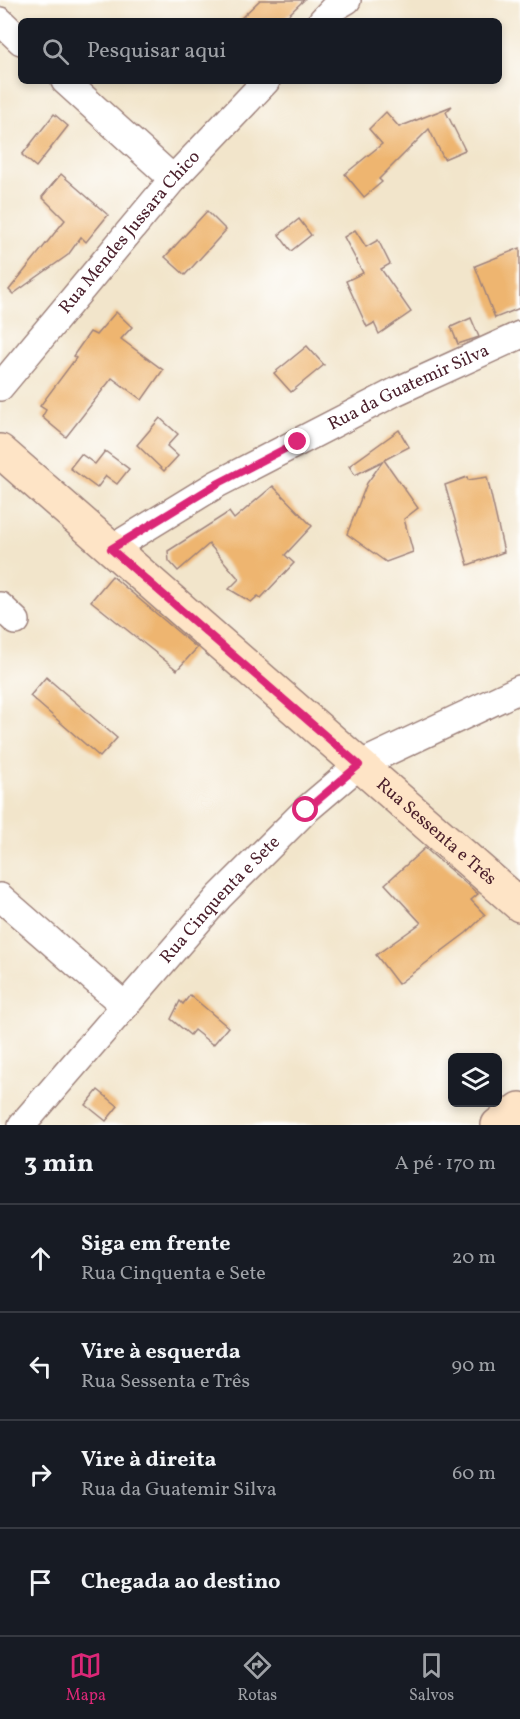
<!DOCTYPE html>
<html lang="pt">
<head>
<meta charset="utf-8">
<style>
	:root { --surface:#171b24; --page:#20242c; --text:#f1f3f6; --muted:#9ea1a6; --line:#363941; --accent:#db2777 }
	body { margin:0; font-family:Vollkorn,serif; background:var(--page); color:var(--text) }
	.controls { position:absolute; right:18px; bottom:18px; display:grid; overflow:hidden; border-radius:9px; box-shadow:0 3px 9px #0003 }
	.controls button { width:54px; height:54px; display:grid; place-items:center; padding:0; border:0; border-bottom:2px solid var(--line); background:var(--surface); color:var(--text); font:30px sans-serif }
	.stop { position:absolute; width:18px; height:18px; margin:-14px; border:4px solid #db2777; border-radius:50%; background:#fff }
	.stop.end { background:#db2777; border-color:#fff; box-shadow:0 2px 6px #0008 }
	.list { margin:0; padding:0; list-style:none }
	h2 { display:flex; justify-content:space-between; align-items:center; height:78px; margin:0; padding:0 24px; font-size:26px }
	h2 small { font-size:20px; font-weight:400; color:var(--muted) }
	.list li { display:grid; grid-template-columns:39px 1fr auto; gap:18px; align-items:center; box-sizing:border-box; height:108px; padding:0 24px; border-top:2px solid var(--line) }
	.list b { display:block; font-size:22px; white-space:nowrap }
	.list p { margin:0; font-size:20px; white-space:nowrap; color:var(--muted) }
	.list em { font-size:20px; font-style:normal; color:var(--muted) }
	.icon { flex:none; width:33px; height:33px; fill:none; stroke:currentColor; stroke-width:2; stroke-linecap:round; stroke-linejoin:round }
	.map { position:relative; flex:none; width:520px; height:1125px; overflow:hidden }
	.search { position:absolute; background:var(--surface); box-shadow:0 3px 9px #0003; left:18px; right:18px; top:18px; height:66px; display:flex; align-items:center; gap:15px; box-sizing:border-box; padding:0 21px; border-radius:9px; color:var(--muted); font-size:22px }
	.sheet { height:510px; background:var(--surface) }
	nav { display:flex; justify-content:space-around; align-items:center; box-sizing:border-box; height:84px; border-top:2px solid var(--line); background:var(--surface); font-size:16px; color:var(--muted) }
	nav a { display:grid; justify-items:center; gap:3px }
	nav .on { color:var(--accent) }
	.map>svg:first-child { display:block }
	.building { fill:#eeb56f }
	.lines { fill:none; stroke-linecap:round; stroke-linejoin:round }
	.street-casing { stroke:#9e827b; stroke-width:30 }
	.secondary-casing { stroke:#9e827b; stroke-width:36 }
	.street { stroke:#fff; stroke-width:27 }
	.secondary { stroke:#fee4c6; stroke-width:33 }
	.route { stroke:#db2777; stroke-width:8 }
	.labels { text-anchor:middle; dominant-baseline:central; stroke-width:5; stroke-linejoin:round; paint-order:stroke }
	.street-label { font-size:18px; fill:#4a1f2b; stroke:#fff }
</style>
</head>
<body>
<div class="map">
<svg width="520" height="1125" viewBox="0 0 520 1125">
	<rect width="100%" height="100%" fill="#fff"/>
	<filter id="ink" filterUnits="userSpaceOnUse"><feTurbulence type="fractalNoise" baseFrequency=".0167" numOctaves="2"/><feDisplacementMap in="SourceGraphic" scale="12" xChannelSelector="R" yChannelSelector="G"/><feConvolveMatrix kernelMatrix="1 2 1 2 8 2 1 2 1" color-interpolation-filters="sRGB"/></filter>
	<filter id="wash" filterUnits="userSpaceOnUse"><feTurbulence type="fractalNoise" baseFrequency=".008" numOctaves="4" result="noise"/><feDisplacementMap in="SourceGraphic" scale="24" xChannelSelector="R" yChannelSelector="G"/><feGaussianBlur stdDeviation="1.35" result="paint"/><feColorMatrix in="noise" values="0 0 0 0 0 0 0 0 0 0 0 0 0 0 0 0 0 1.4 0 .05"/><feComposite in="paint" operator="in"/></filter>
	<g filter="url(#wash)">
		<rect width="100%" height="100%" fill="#f2e5cb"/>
		<g id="blocks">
			<!-- building -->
			<g class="building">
				<polygon points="260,0 304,0 282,21 238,21"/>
				<polygon points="452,106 446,112 465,150 444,159 429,129 379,179 382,182 364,197 345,174 382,144 369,129 386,112 399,127"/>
				<polygon points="54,114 68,126 36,167 22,155"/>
				<polygon points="61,174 108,215 86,242 81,237 68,255 13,294 9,290 65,220 42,197"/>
				<polygon points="207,211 226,230 185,275 165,257"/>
				<polygon points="299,219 311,235 291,251 279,235"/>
				<polygon points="355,230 366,247 378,240 390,264 381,269 411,312 379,334 374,323 367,327 346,281 363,273 344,237"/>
				<polygon points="520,248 520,308 495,318 475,266"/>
				<polygon points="116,312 132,327 121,339 163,370 142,400 112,378 66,437 42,417 46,410 40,406 76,358 73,356 90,332 96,335"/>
				<polygon points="471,318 479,337 458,344 451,327"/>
				<polygon points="307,346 324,365 291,392 274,373"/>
				<polygon points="160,418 178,434 167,446 178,456 164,471 137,445"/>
				<polygon points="399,430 409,447 384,460 418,508 404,519 413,552 386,562 347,534 367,483 383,461 355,475 349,466"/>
				<polygon points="105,451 129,469 117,484 106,476 97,488 70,468 81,454 95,464"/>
				<polygon points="467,477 468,480 487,477 504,552 468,565 445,485"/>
				<polygon points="273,486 312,526 285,555 294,563 261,598 258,596 251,602 229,589 239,579 209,544 178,571 169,561 168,551 229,512 234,519"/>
				<polygon points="112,576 197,648 177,670 91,601"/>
				<polygon points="46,677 117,738 100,757 30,696"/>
				<polygon points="425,848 478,894 471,900 485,915 466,933 398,984 376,955 421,923 385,884"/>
				<polygon points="190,995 228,1027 213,1045 194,1030 190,1035 171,1019 180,1001 183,1004"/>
				<polygon points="98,1090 118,1106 106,1121 86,1105"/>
			</g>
		</g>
	</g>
	<g filter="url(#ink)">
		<use href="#blocks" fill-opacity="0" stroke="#9e827b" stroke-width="1.5"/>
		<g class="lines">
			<defs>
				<g id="street">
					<polyline points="0,21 21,41"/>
					<polyline points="322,21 335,7 347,0"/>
					<polyline points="65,81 173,179"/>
					<path id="s1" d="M 0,387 L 173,179 L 266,81"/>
					<path id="s2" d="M 111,549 L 217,484 L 395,392 L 520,335"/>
					<polyline points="0,606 16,621"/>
					<polyline points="0,897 125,1006"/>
					<path id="s3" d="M 22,1125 L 219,897 L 306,810 L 359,765 L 520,689"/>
				</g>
				<g id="secondary">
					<path id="s4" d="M 0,451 L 520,905"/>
					<polyline points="498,1125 520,1109"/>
				</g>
			</defs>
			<!-- street casing -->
			<use href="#street" class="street-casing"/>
			<!-- secondary casing -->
			<use href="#secondary" class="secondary-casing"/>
			<!-- street -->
			<use href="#street" class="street"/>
			<!-- secondary -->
			<use href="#secondary" class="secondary"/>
		</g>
	</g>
	<g class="lines" filter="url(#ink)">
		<!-- route -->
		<polyline class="route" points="298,442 217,484 111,549 359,765 306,810"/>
	</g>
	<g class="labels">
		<!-- street labels -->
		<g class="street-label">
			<text stroke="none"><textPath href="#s1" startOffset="202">Rua Mendes Jussara Chico</textPath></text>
			<text stroke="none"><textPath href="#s2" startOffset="339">Rua da Guatemir Silva</textPath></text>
			<text stroke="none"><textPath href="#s4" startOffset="579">Rua Sessenta e Três</textPath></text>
			<text stroke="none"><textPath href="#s3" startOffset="300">Rua Cinquenta e Sete</textPath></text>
		</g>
	</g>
</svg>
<div class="controls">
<button><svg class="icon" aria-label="layers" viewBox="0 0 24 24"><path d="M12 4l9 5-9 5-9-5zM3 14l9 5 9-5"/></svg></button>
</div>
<div class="stop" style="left:306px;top:810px"></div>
<div class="stop end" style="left:298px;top:442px"></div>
<div class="search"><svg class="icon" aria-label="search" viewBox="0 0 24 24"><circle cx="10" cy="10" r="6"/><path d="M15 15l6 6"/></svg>Pesquisar aqui</div>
</div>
<section class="sheet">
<h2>3 min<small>A pé · 170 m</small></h2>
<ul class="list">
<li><svg class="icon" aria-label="ahead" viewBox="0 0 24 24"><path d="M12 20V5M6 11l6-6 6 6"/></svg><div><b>Siga em frente</b><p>Rua Cinquenta e Sete</p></div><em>20 m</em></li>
<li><svg class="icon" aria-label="left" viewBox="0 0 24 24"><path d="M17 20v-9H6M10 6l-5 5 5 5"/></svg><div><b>Vire à esquerda</b><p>Rua Sessenta e Três</p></div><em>90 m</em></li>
<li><svg class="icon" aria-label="right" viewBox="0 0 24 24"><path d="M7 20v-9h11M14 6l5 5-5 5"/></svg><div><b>Vire à direita</b><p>Rua da Guatemir Silva</p></div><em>60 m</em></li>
<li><svg class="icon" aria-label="arrive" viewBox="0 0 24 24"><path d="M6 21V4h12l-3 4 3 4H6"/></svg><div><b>Chegada ao destino</b></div></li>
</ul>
</section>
<nav>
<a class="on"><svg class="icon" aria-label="map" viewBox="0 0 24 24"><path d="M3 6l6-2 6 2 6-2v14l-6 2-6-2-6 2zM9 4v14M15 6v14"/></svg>Mapa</a>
<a><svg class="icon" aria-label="directions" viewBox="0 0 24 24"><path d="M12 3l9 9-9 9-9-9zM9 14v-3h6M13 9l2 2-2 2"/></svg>Rotas</a>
<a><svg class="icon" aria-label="saved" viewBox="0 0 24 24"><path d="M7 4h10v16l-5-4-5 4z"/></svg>Salvos</a>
</nav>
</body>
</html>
